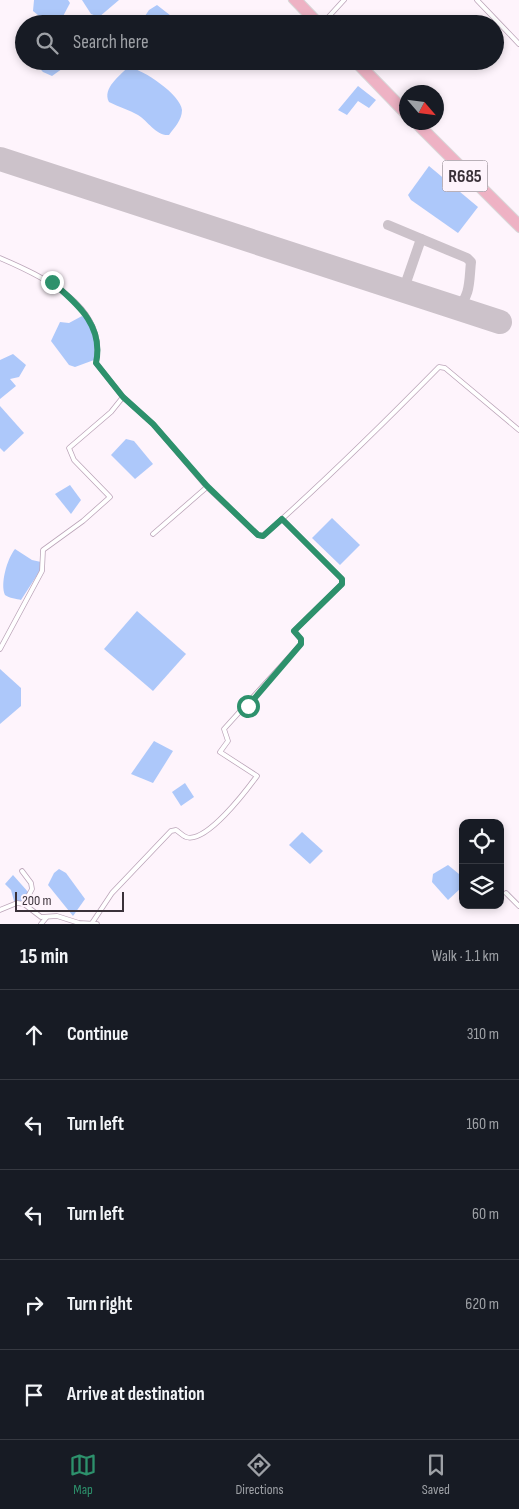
<!DOCTYPE html>
<html lang="en">
<head>
<meta charset="utf-8">
<style>
	:root { --surface:#171b24; --page:#20242c; --text:#f1f3f6; --muted:#9ea1a6; --line:#363941; --accent:#2d916c }
	body { margin:0; font-family:"Sofia Sans Condensed",sans-serif; background:var(--page); color:var(--text) }
	.controls { position:absolute; right:15px; bottom:15px; display:grid; overflow:hidden; border-radius:10px; box-shadow:0 2px 8px #0003 }
	.controls button { width:45px; height:45px; display:grid; place-items:center; padding:0; border:0; border-bottom:1px solid var(--line); background:var(--surface); color:var(--text); font:25px sans-serif }
	.compass { position:absolute; left:399px; top:85px; width:45px; height:45px; border-radius:50%; background:var(--surface); box-shadow:0 2px 8px #0003; rotate:118deg }
	.scale { position:absolute; left:15px; bottom:12px; width:109px; box-sizing:border-box; padding-left:5px; border:2px solid #3a3139; border-top:0; font-size:14px; line-height:18px; white-space:nowrap; color:#3a3139; -webkit-text-stroke:4px #fef4fc; paint-order:stroke }
	.stop { position:absolute; width:15px; height:15px; margin:-11px; border:4px solid #2d916c; border-radius:50%; background:#fff }
	.stop.end { background:#2d916c; border-color:#fff; box-shadow:0 1px 5px #0008 }
	.list { margin:0; padding:0; list-style:none }
	h2 { display:flex; justify-content:space-between; align-items:center; height:65px; margin:0; padding:0 20px; font-size:21px }
	h2 small { font-size:16px; font-weight:400; color:var(--muted) }
	.list li { display:grid; grid-template-columns:32px 1fr auto; gap:15px; align-items:center; box-sizing:border-box; height:90px; padding:0 20px; border-top:1px solid var(--line) }
	.list b { display:block; font-size:19px; white-space:nowrap }
	.list em { font-size:16px; font-style:normal; color:var(--muted) }
	.icon { flex:none; width:28px; height:28px; fill:none; stroke:currentColor; stroke-width:2; stroke-linecap:round; stroke-linejoin:round }
	.map { position:relative; flex:none; width:519px; height:924px; overflow:hidden }
	.search { position:absolute; background:var(--surface); box-shadow:0 2px 8px #0003; left:15px; right:15px; top:15px; height:55px; display:flex; align-items:center; gap:12px; box-sizing:border-box; padding:0 18px; border-radius:28px; color:var(--muted); font-size:19px }
	.sheet { height:515px; background:var(--surface) }
	nav { display:flex; justify-content:space-around; align-items:center; box-sizing:border-box; height:70px; border-top:1px solid var(--line); background:var(--surface); font-size:14px; color:var(--muted) }
	nav a { display:grid; justify-items:center; gap:2px }
	nav .on { color:var(--accent) }
	.map>svg:first-child { display:block }
	.water { fill:#adc8fa }
	.lines { fill:none; stroke-linecap:round; stroke-linejoin:round }
	.taxiway { stroke:#ccc2ca; stroke-width:10 }
	.runway { stroke:#ccc2ca; stroke-width:24 }
	.minor-casing { stroke:#bba4b8; stroke-width:5.5 }
	.primary-casing { stroke:#d8d6d7; stroke-width:8 }
	.minor { stroke:#fff; stroke-width:4 }
	.primary { stroke:#eeb2c4; stroke-width:6 }
	.route { stroke:#2d916c; stroke-width:6 }
	.labels { text-anchor:middle; dominant-baseline:central; stroke-width:4; stroke-linejoin:round; paint-order:stroke }
	.shield { fill:#fef4fc; stroke:#756c74; stroke-width:1 }
	.shield-label { font-size:18px; font-weight:bold; fill:#3a3139 }
</style>
</head>
<body>
<div class="map">
<svg width="519" height="924" viewBox="0 0 519 924">
	<rect width="100%" height="100%" fill="#fef4fc"/>
	<!-- water -->
	<g class="water">
		<polygon points="34,0 68,0 70,3 60,22 49,24 33,11"/>
		<polygon points="82,0 119,0 99,17 91,14"/>
		<polygon points="157,5 175,19 175,24 144,24 147,21 145,16 149,10"/>
		<polygon points="33,61 73,61 52,76 43,72"/>
		<path d="M 128,67 C 143,69 181,95 182,110 C 182,120 174,128 169,135 C 156,136 148,121 138,115 C 129,110 119,107 109,102 C 102,88 120,76 128,67 Z"/>
		<polygon points="358,86 376,100 369,108 358,101 347,115 338,110"/>
		<polygon points="429,166 478,207 458,233 411,200 408,195"/>
		<path d="M 82,316 C 95,324 98,346 94,360 L 75,367 L 69,365 L 51,341 L 60,322 L 69,323 Z"/>
		<polygon points="13,354 26,365 19,377 10,379 16,386 0,399 0,360"/>
		<polygon points="0,406 24,433 4,452 0,448"/>
		<polygon points="126,439 134,441 153,464 135,479 111,455"/>
		<polygon points="70,485 81,500 71,514 55,494"/>
		<polygon points="332,518 360,545 340,565 312,538"/>
		<path d="M 15,549 L 32,560 L 41,562 L 41,569 L 21,600 C 17,599 9,598 5,595 C 0,584 7,559 15,549 Z"/>
		<polygon points="137,611 186,654 153,691 104,649"/>
		<polygon points="0,669 21,688 21,706 0,724"/>
		<polygon points="154,741 173,751 153,783 131,774"/>
		<polygon points="185,783 194,797 181,806 172,792"/>
		<polygon points="302,832 323,851 310,864 289,845"/>
		<polygon points="448,865 459,874 463,881 461,888 448,900 432,882 433,874"/>
		<polygon points="59,869 66,873 85,899 73,916 48,885 54,873"/>
		<polygon points="13,875 29,893 24,901 14,901 11,890 5,884"/>
	</g>
	<g class="lines">
		<!-- taxiway -->
		<g class="taxiway">
			<path d="M 388,225 L 467,258 L 471,262 C 469,279 471,298 456,308"/>
			<polyline points="403,291 421,239"/>
		</g>
		<!-- runway -->
		<polyline class="runway" points="0,159 500,322"/>
		<defs>
			<g id="minor">
				<polyline points="477,0 519,44"/>
				<polyline points="322,24 344,0"/>
				<path d="M 0,258 C 42,276 108,306 96,363 L 123,397 L 153,424 L 207,487 L 258,535 L 263,536 C 324,482 382,425 439,367 L 445,368 L 519,430"/>
				<polyline points="153,534 207,487"/>
				<polyline points="0,649 42,571 43,550 83,521 110,497 74,460 69,448 111,412 123,397"/>
				<polyline points="22,871 31,883 32,889 24,904"/>
				<polyline points="506,893 519,906"/>
				<polyline points="0,910 17,903 24,904 41,917 57,916 79,923 97,924"/>
				<path d="M 92,923 L 112,893 L 171,831 L 176,830 C 179,832 183,836 186,837 C 206,844 246,791 257,776 L 220,752 L 228,741 L 224,729 L 301,644 L 301,639 L 294,631 L 342,584 L 342,579 L 282,519"/>
				<polyline points="41,924 46,918"/>
			</g>
			<g id="primary">
				<polyline points="292,0 315,24"/>
				<polyline points="299,0 322,24"/>
				<polyline points="352,61 406,117"/>
				<polyline points="359,61 406,109"/>
				<polyline points="412,122 519,229"/>
				<polyline points="419,122 519,222"/>
			</g>
		</defs>
		<!-- minor casing -->
		<use href="#minor" class="minor-casing"/>
		<!-- primary casing -->
		<use href="#primary" class="primary-casing"/>
		<!-- minor -->
		<use href="#minor" class="minor"/>
		<!-- primary -->
		<use href="#primary" class="primary"/>
	</g>
	<g class="lines">
		<!-- route -->
		<path class="route" d="M 52,282 C 77,304 104,325 96,363 L 123,397 L 153,424 L 207,486 L 258,535 L 263,536 L 282,519 L 342,579 L 342,584 L 294,631 L 301,639 L 301,644 L 248,706"/>
	</g>
	<g class="labels">
		<!-- shield labels -->
		<rect class="shield" x="442.5" y="160.5" width="45" height="31" rx="4"/>
		<g class="shield-label">
			<text x="465" y="176">R685</text>
		</g>
	</g>
</svg>
<div class="controls">
<button><svg class="icon" aria-label="locate" viewBox="0 0 24 24"><circle cx="12" cy="12" r="6"/><path d="M12 2v4M12 18v4M2 12h4M18 12h4"/></svg></button>
<button><svg class="icon" aria-label="layers" viewBox="0 0 24 24"><path d="M12 4l9 5-9 5-9-5zM3 14l9 5 9-5"/></svg></button>
</div>
<svg class="compass" viewBox="-18 -18 36 36"><path d="M0-13l5 13h-10z" fill="#e53935"/><path d="M0 13l5-13h-10z" fill="#9ea1a6"/></svg>
<div class="scale">200 m</div>
<div class="stop" style="left:248px;top:706px"></div>
<div class="stop end" style="left:52px;top:282px"></div>
<div class="search"><svg class="icon" aria-label="search" viewBox="0 0 24 24"><circle cx="10" cy="10" r="6"/><path d="M15 15l6 6"/></svg>Search here</div>
</div>
<section class="sheet">
<h2>15 min<small>Walk · 1.1 km</small></h2>
<ul class="list">
<li><svg class="icon" aria-label="ahead" viewBox="0 0 24 24"><path d="M12 20V5M6 11l6-6 6 6"/></svg><div><b>Continue</b></div><em>310 m</em></li>
<li><svg class="icon" aria-label="left" viewBox="0 0 24 24"><path d="M17 20v-9H6M10 6l-5 5 5 5"/></svg><div><b>Turn left</b></div><em>160 m</em></li>
<li><svg class="icon" aria-label="left" viewBox="0 0 24 24"><path d="M17 20v-9H6M10 6l-5 5 5 5"/></svg><div><b>Turn left</b></div><em>60 m</em></li>
<li><svg class="icon" aria-label="right" viewBox="0 0 24 24"><path d="M7 20v-9h11M14 6l5 5-5 5"/></svg><div><b>Turn right</b></div><em>620 m</em></li>
<li><svg class="icon" aria-label="arrive" viewBox="0 0 24 24"><path d="M6 21V4h12l-3 4 3 4H6"/></svg><div><b>Arrive at destination</b></div></li>
</ul>
</section>
<nav>
<a class="on"><svg class="icon" aria-label="map" viewBox="0 0 24 24"><path d="M3 6l6-2 6 2 6-2v14l-6 2-6-2-6 2zM9 4v14M15 6v14"/></svg>Map</a>
<a><svg class="icon" aria-label="directions" viewBox="0 0 24 24"><path d="M12 3l9 9-9 9-9-9zM9 14v-3h6M13 9l2 2-2 2"/></svg>Directions</a>
<a><svg class="icon" aria-label="saved" viewBox="0 0 24 24"><path d="M7 4h10v16l-5-4-5 4z"/></svg>Saved</a>
</nav>
</body>
</html>
